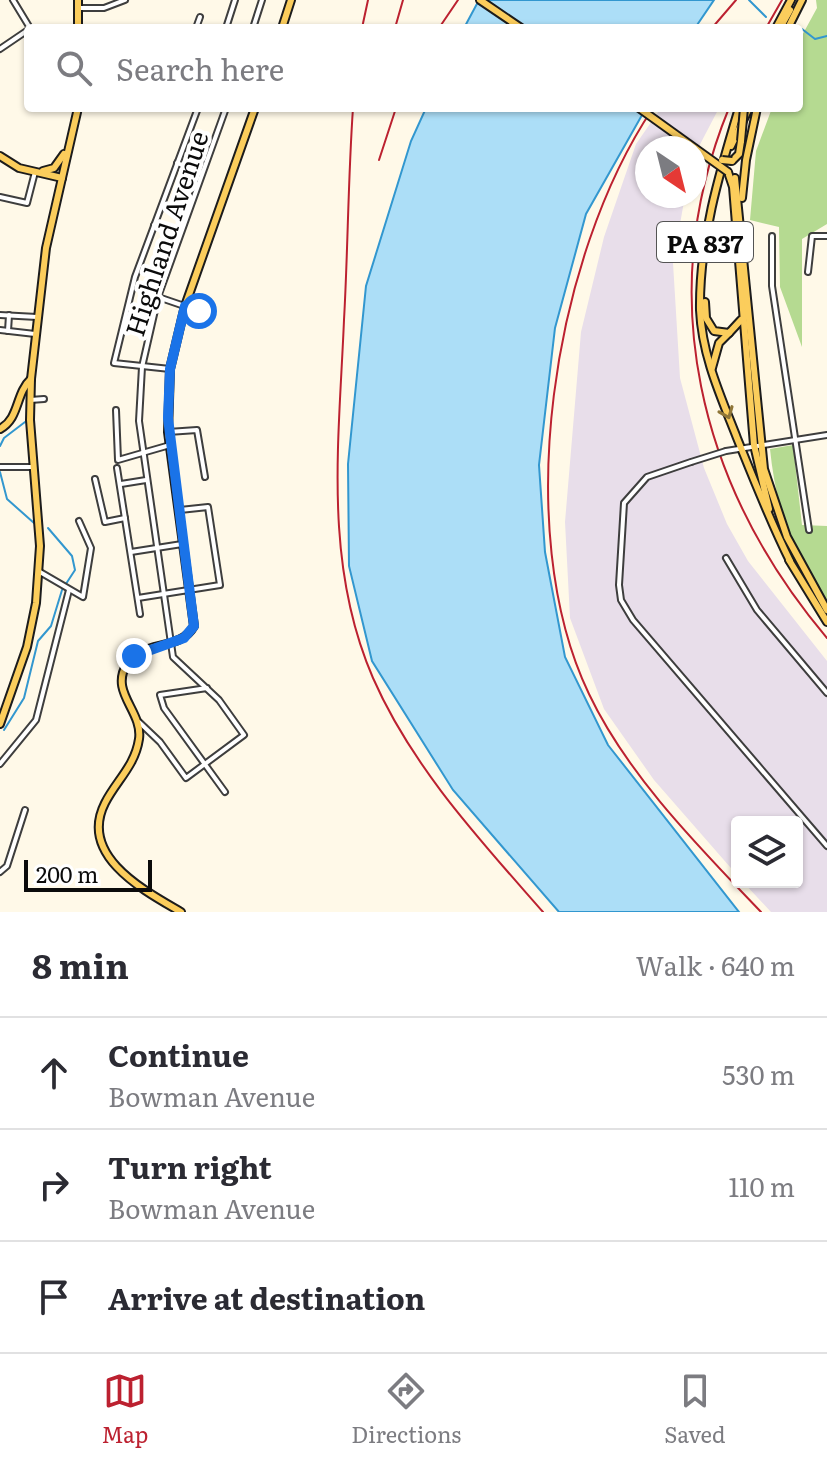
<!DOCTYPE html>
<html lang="en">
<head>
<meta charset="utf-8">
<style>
	:root { --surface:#fff; --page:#f2f2f3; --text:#2b2b33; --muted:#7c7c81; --line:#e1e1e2; --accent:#bc2130 }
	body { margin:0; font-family:Literata,serif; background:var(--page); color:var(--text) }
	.controls { position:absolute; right:24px; bottom:24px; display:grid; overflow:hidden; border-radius:8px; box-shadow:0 2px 6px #0004 }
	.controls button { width:72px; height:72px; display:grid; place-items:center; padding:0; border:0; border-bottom:2px solid var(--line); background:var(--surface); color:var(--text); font:40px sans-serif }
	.compass { position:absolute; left:635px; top:136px; width:72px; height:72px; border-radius:50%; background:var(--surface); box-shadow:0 2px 6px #0004; rotate:145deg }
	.scale { position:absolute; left:24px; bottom:20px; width:128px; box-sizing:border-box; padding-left:8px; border:4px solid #0b0b0b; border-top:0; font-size:22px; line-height:28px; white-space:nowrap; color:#0b0b0b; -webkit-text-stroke:6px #fff; paint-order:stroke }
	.stop { position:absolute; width:24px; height:24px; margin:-18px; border:6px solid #1a73e8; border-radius:50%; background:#fff }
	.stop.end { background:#1a73e8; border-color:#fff; box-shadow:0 2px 8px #0008 }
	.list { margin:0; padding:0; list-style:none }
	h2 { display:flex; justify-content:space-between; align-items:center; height:104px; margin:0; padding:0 32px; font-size:34px }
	h2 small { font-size:26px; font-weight:400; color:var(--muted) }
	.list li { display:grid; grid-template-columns:52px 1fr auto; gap:24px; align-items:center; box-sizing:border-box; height:112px; padding:0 32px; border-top:2px solid var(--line) }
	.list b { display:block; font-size:30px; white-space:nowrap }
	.list p { margin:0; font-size:26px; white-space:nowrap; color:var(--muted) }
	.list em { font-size:26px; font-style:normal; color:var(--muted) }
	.icon { flex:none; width:44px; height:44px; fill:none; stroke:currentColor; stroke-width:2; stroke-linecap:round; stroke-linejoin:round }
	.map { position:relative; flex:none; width:827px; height:912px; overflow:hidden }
	.search { position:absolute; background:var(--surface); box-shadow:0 2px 6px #0004; left:24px; right:24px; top:24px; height:88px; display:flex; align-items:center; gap:20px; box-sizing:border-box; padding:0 28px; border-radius:8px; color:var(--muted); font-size:30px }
	.sheet { height:440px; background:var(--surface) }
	nav { display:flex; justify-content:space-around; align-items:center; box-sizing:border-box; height:112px; border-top:2px solid var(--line); background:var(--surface); font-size:22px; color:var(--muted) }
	nav a { display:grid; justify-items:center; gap:4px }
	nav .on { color:var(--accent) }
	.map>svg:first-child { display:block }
	.industrial { fill:#e8deea }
	.forest { fill:#b5da91 }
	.water { fill:#acdef7; stroke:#3297cf; stroke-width:2 }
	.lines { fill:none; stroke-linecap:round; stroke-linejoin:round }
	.stream { stroke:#3297cf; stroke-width:2 }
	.minor-casing { stroke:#3e3e3e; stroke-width:8 }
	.major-casing { stroke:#1c1c1c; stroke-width:10 }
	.minor { stroke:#fff; stroke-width:4 }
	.major { stroke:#fbcd5c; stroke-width:6 }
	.rail { stroke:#bc2130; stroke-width:2 }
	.minor-bridge-casing { stroke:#3e3e3e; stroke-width:8; stroke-linecap:butt }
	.major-bridge-casing { stroke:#1c1c1c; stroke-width:10; stroke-linecap:butt }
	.minor-bridge { stroke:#fff; stroke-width:4 }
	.major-bridge { stroke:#fbcd5c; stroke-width:6 }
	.oneway { stroke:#8f7638 }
	.route { stroke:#1a73e8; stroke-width:10 }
	.labels { text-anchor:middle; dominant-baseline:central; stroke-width:8; stroke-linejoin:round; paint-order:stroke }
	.shield { fill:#fff; stroke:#545454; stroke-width:2 }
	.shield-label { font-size:24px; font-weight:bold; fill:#0b0b0b }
	.street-label { font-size:26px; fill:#0b0b0b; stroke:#fff }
</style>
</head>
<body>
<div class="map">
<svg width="827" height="912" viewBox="0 0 827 912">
	<rect width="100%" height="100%" fill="#fff9e8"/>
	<!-- industrial -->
	<polygon class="industrial" points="661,108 719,108 695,154 695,148 647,148 647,196 685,196 673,263 680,378 704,468 727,524 748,561 827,661 827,912 771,912 743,882 797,882 797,822 737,822 737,875 654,780 604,709 570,618 565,522 581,332 604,237 636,144"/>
	<!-- forest -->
	<g class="forest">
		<polygon points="816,0 827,0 827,224 802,239 802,347 780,287 779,227 750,220 756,151 772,108 799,108 799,41 817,8"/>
		<path d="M 793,445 L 802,525 L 827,526 L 827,600 C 791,561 775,500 770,449 Z"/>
	</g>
	<!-- water -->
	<g class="water">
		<polygon points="479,0 714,0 695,28 464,28"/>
		<polygon points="426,108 646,108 586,214 555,328 539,465 545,552 565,657 608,745 739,912 559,912 453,790 372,661 349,566 348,464 366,286 411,141"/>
	</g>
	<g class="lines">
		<!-- stream -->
		<g class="stream">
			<polyline points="749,0 766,17"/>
			<polyline points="802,29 815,39 827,36"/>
			<polyline points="0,446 4,438 25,422"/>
			<polyline points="0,472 7,499 34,523"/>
			<polyline points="4,730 24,698 38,641 51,626 62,590 75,570 72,556 48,528"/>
		</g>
		<defs>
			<g id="minor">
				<polyline points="13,0 30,28"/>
				<polyline points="78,8 104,8 125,0"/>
				<polyline points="196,28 200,17"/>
				<polyline points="226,28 235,0"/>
				<polyline points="253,28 262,0"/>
				<polyline points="0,49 28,30"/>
				<polyline points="177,163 201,172"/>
				<polyline points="0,197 27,203 35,172"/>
				<polyline points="154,225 179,234"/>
				<polyline points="772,236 772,286 809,530"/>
				<polyline points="808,272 812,236 827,236"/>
				<polyline points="158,297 199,311"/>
				<polyline points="0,315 37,317"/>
				<polyline points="0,330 35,334"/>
				<polyline points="8,331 9,315"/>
				<polyline points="170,369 114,363 135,277 198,108"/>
				<polyline points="30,400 44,399"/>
				<polyline points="116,410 118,460 170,445"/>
				<polyline points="168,432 197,430 205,477"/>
				<polyline points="726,451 827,435"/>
				<polyline points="691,462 647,477 624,503 619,585 621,600 633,620 827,846"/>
				<polyline points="0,467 34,467"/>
				<polyline points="117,468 140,614"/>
				<polyline points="95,479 105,522 125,518"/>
				<polyline points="121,484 146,480"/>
				<polyline points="131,552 182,544"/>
				<polyline points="726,558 757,610 827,693"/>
				<polyline points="40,572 83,597 91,548 79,521"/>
				<polyline points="138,598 220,585 208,507 180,510"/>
				<polyline points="207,688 160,695 164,708 225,792"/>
				<polyline points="139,722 160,742 186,778 244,735 219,700 173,657 139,421 142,367 158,297 226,108"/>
				<polyline points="0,764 36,720 69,590"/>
				<polyline points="0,872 7,866 25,810"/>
			</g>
			<g id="major">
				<polyline points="78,0 78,28"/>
				<polyline points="480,0 521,28"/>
				<polyline points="282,28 291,0"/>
				<polyline points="776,28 791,0"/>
				<polyline points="780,28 790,10"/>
				<polyline points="788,28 802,0"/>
				<path d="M 739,108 C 719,174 699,241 700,310 C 702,356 721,397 737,438 C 754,480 770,521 790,561"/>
				<polyline points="731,146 749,108"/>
				<polyline points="0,156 19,168 62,178"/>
				<polyline points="732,161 739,154 741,141"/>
				<polyline points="43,171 54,168 64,154"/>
				<polyline points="728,172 733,187 754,445 769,509"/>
				<polyline points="735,178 764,469 787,537 827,610"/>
				<polyline points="742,198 746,160 757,108"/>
				<polyline points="705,302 706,318 714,331 729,333 741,320"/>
				<polyline points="712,368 719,343 729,333"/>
				<path d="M 0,429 C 20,418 15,394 31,379"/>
				<polyline points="789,560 827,622"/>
				<polyline points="0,724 27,647 36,603 40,546 30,420 31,379 46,248 78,108"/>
				<path d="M 181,912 C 145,891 78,856 105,803 C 116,781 135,766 139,739 C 143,711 109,692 127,664 C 142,639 180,652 194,626 L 168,432 L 170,369 L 185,306 L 255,108"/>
			</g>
		</defs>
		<!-- minor casing -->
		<use href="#minor" class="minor-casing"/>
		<!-- major casing -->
		<use href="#major" class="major-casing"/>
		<!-- minor -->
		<use href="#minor" class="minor"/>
		<!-- major -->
		<use href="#major" class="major"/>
		<!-- rail -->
		<g class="rail">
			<polyline points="362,28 368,0"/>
			<polyline points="395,28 403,0"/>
			<polyline points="439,28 458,0"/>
			<polyline points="712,28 736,0"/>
			<polyline points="766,28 782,0"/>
			<path d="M 353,108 C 348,179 348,249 344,320 C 339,441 323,563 373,678 C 412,767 480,840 543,912"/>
			<path d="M 653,108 C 553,257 510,529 589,694 C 628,776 699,847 761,912"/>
			<path d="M 729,108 C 652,296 699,486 827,638"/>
			<polyline points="379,160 396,108"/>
		</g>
		<defs>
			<polyline id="minor-bridge" points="691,462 726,451"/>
			<g id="major-bridge">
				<polyline points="639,108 728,172"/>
				<polyline points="741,141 744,108"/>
				<polyline points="722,160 732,161"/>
			</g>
		</defs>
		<!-- minor-bridge casing -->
		<use href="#minor-bridge" class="minor-bridge-casing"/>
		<!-- major-bridge casing -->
		<use href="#major-bridge" class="major-bridge-casing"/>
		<!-- minor-bridge -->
		<use href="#minor-bridge" class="minor-bridge"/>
		<!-- major-bridge -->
		<use href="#major-bridge" class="major-bridge"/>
	</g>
	<!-- one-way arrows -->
	<defs><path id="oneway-chevron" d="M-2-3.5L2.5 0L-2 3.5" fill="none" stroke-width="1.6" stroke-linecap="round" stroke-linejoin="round" transform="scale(2)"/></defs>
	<use class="oneway" href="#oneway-chevron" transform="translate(727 413) rotate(68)"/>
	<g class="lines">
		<!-- route -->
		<polyline class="route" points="134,656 184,638 194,626 168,418 170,369 185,306 199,311"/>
	</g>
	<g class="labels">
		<!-- shield labels -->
		<rect class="shield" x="657" y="222" width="96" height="40" rx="6"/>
		<g class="shield-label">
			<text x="705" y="242">PA 837</text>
		</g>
		<!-- street labels -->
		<g class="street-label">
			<text transform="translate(165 233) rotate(-72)">Highland Avenue</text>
		</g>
	</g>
</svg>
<div class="controls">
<button><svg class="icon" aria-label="layers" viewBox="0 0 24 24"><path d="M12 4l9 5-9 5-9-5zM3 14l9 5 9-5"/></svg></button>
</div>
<svg class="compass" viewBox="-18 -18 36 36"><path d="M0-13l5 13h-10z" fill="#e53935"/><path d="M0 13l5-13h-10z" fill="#7c7c81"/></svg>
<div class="scale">200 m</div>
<div class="stop" style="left:199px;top:311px"></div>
<div class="stop end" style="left:134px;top:656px"></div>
<div class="search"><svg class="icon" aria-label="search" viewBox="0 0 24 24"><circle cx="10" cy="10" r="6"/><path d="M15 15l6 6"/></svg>Search here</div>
</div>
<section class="sheet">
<h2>8 min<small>Walk · 640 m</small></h2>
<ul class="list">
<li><svg class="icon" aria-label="ahead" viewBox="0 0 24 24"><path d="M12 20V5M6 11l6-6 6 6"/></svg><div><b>Continue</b><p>Bowman Avenue</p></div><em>530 m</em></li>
<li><svg class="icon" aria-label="right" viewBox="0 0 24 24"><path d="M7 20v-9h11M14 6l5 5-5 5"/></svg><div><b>Turn right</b><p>Bowman Avenue</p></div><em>110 m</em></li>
<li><svg class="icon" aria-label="arrive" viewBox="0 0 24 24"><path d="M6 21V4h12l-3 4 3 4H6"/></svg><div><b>Arrive at destination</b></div></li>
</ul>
</section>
<nav>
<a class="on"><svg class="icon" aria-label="map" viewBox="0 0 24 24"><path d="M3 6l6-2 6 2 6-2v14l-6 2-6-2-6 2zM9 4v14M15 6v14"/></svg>Map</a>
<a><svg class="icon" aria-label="directions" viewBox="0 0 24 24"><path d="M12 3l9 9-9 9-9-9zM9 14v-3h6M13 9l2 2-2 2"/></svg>Directions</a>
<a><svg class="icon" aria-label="saved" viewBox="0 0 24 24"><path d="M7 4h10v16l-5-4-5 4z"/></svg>Saved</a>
</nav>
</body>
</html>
